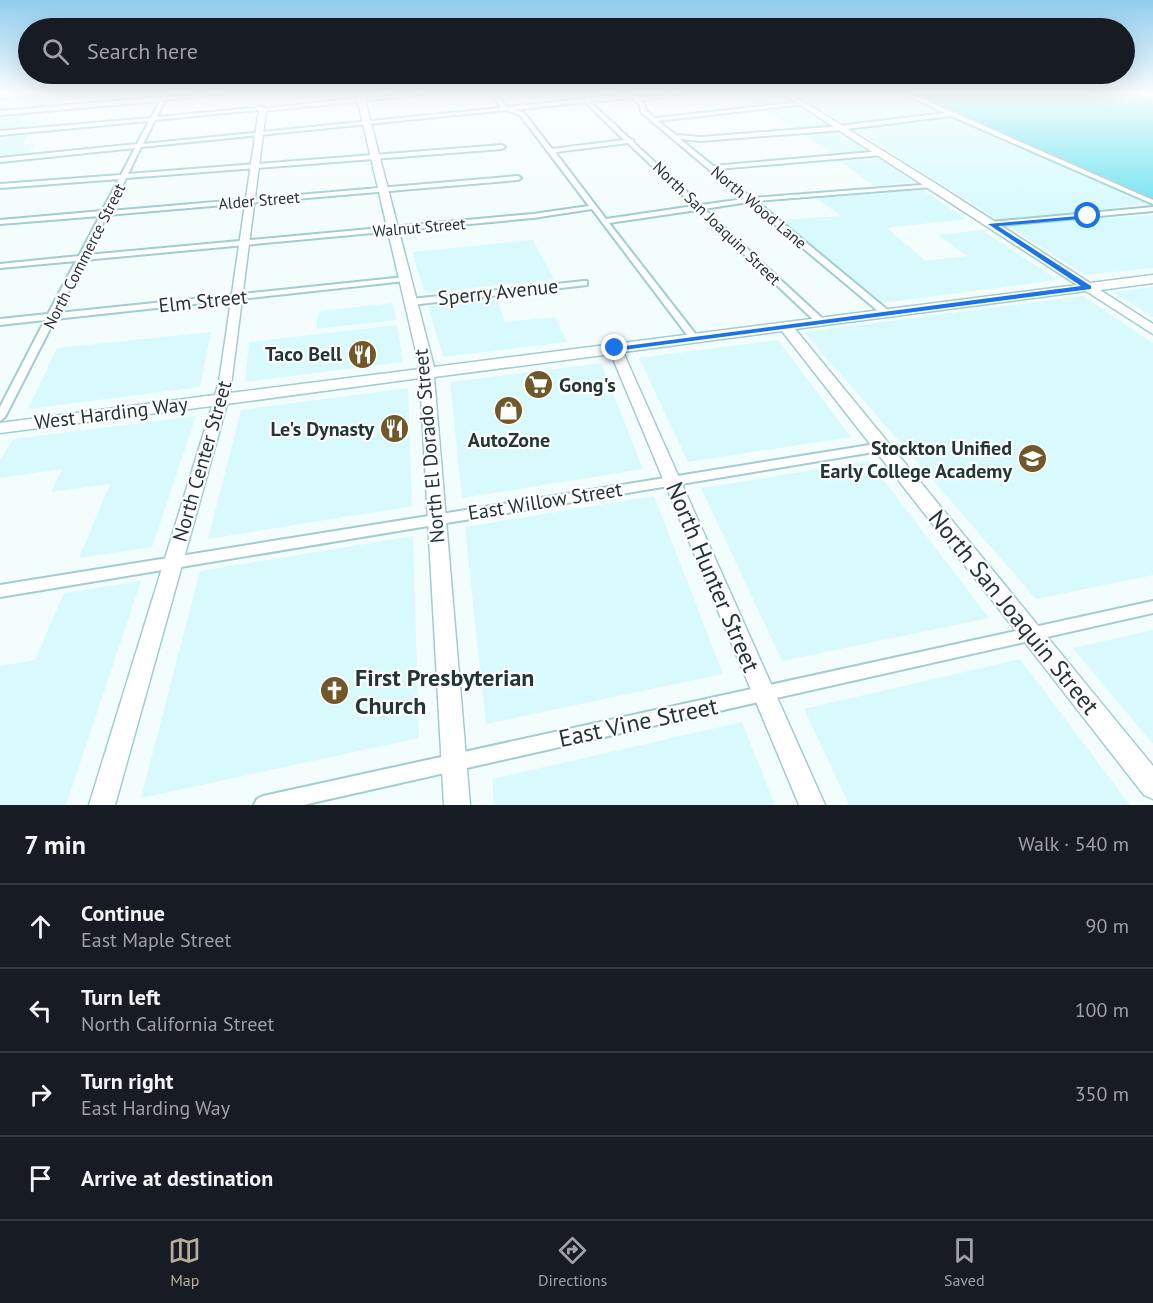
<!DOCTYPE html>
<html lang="en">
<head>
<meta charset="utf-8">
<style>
	:root { --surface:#171b24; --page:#20242c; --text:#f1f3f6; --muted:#9ea1a6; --line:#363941; --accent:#b7ad9a }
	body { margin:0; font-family:"PT Sans",sans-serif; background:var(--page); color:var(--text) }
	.stop { position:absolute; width:18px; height:18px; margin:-14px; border:4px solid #1a73e8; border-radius:50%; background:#fff }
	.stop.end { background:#1a73e8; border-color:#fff; box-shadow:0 2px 6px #0008 }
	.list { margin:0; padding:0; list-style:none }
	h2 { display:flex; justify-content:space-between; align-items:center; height:78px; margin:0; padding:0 24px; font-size:26px }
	h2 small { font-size:20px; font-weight:400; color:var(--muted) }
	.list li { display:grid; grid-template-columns:39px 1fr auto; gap:18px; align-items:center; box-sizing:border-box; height:84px; padding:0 24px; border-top:2px solid var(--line) }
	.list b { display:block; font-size:22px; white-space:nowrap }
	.list p { margin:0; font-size:20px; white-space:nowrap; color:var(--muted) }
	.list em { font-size:20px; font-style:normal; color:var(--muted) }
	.icon { flex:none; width:33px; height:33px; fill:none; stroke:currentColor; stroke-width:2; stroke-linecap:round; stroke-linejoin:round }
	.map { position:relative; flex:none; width:1153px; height:805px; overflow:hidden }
	.search { position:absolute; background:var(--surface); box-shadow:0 6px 24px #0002; left:18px; right:18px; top:18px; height:66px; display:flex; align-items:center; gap:15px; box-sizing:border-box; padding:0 21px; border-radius:33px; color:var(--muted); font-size:22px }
	.sheet { height:414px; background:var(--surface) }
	nav { display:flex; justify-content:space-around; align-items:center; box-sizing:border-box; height:84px; border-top:2px solid var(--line); background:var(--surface); font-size:16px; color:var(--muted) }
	nav a { display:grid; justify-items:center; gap:3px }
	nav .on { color:var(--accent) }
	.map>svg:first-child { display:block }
	.built { fill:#d8fafd }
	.green { fill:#72e4f0 }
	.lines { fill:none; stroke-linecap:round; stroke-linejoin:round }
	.street-casing { stroke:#a0cdd2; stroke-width:4 }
	.secondary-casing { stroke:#a0cdd2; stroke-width:3 }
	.street { fill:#fff; fill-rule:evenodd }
	.secondary { fill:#fff; fill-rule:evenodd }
	.route { fill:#1a73e8 }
	.labels { text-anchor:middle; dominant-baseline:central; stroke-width:4.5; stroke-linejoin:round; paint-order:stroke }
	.far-street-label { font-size:16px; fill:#233537; stroke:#fff }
	.street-label { font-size:20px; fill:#233537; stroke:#fff }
	.poi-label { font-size:20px; font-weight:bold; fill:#233537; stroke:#fff; text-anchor:end }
	.near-street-label { font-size:24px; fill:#233537; stroke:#fff }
	.near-poi-label { font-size:24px; font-weight:bold; fill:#233537; stroke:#fff; text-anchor:start }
</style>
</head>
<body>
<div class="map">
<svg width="1153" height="805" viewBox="0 0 1153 805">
	<rect width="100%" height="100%" fill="#f4fdfe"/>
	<!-- built -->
	<g class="built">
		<polygon points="55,94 43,107 0,111 0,99"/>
		<polygon points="738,94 776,94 792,102 758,106"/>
		<polygon points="794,94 899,94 1148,203 1077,213 1085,219 1153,215 1153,268 1085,275 845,123"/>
		<polygon points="797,107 829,125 795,128 766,111"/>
		<polygon points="27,112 20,120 40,119 32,128 0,131 0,115"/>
		<polygon points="836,131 868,151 831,154 803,134"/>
		<polygon points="31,133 22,144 37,143 27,154 0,157 0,136"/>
		<polygon points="879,158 913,182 874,186 840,161"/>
		<polygon points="923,190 966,219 887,228 926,261 967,256 938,235 982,230 1058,280 881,303 842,274 780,220 841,216 816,198"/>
		<polygon points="533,240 554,279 425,293 412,252"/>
		<polygon points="1153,287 1153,317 1113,292"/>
		<polygon points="1083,296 1153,343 1153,575 1036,599 804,332"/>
		<polygon points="497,299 505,322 555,317 567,342 443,357 428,306"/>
		<polygon points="393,303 396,320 316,329 319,311"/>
		<polygon points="397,325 403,362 245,382 249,342"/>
		<polygon points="211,332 200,387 28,409 57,348"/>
		<polygon points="778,340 851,437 688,462 639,358"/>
		<polygon points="601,363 643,469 462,498 450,382"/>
		<polygon points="408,388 412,506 208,539 241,410"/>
		<polygon points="196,416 152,547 79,558 110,484 51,492 62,469 0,478 0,460 13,439"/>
		<polygon points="869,461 989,618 782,661 701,488"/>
		<polygon points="654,496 723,674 486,724 465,527"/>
		<polygon points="413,536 419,738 141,798 200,571"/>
		<polygon points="141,581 66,805 0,805 0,666 35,660 64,593"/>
		<polygon points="1153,630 1153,744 1073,648"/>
		<polygon points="1020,659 1130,805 849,805 804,709"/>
		<polygon points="742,722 775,805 494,805 492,779"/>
	</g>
	<!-- green -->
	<polygon class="green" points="914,94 1137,94 1153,99 1153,198"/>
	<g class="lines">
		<defs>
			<g id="street">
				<polygon points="16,94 38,94 0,98 0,96"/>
				<path d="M 163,94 L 168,94 L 167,97 L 221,94 L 165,100 L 157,117 L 263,107 L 266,109 L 155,120 L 143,144 L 501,108 L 492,94 L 497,94 L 505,106 L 508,107 L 629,94 L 634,94 L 637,97 L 683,94 L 640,100 L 645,105 L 645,110 L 655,118 L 802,102 L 805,104 L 658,121 L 676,135 L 701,137 L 830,127 L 945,113 L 904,94 L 911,94 L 1153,200 L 1153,204 L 951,116 L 830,131 L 701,141 L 680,139 L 713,166 L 883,151 L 886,153 L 883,155 L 717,169 L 751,198 L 934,184 L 935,185 L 932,187 L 756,201 L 890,312 L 890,316 L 884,316 L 748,202 L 704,209 L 824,320 L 826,322 L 824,324 L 818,324 L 697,210 L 609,223 L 697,336 L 699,338 L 697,340 L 691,340 L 592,209 L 533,218 L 84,260 L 58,313 L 405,277 L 409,279 L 405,281 L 55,319 L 5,417 L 0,421 L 0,407 L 45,320 L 0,325 L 0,319 L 48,314 L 76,261 L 0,268 L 0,264 L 79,256 L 100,216 L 0,224 L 0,220 L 102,211 L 119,179 L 0,188 L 0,184 L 121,175 L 135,148 L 0,162 L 0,158 L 137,144 L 149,121 L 0,135 L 0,131 L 151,118 L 160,101 L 0,115 L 0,111 L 162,97 ZM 632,98 L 640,105 L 641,112 L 744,199 L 701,205 L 633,142 L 633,140 L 630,139 L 590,102 ZM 585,102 L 624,140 L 552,149 L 524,113 L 515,110 ZM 507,110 L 520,115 L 589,206 L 533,214 L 87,255 L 107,215 L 518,180 L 521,178 L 518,176 L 110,211 L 126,178 L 502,149 L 505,147 L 502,145 L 128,174 L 141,147 ZM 628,143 L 694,206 L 606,219 L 555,152 Z"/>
				<polygon points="406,94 425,94 361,101 359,100"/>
				<polygon points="1153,207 1153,211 991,226 987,224 991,222"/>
				<polygon points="584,281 587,281 587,285 411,305 407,302 411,299"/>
				<polygon points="882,443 886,444 888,447 886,450 0,597 0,585"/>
				<polygon points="1153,601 1153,613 303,805 254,805 257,799 263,796"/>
			</g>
			<path id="secondary" d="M 356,94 L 363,94 L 365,100 L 434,367 L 1077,285 L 783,94 L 791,94 L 935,183 L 1090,283 L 1153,275 L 1153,283 L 1100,290 L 1153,324 L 1153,334 L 1086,291 L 795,329 L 1153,766 L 1153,799 L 1144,795 L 782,331 L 623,352 L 825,805 L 799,805 L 611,354 L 434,377 L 470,805 L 444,805 L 420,378 L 227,404 L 115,805 L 89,805 L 212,406 L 0,433 L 0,423 L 215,395 L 219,382 L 259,109 L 357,98 ZM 358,102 L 420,369 L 230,393 L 266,111 Z"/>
		</defs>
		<!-- street casing -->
		<use href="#street" class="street-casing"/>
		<!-- secondary casing -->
		<use href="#secondary" class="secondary-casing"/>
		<!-- street -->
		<use href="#street" class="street"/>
		<!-- secondary -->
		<use href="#secondary" class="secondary"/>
	</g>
	<!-- sky -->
	<linearGradient id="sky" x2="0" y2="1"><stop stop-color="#90cdef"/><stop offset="0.45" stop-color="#fafeff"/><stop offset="1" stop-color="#fafeff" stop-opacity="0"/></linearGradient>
	<rect width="1153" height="207" fill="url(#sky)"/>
	<!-- route -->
	<polygon class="route" points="1090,215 1088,218 998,226 1091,286 1091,289 615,351 610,348 1081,286 988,224"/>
	<!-- icons -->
	<defs>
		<symbol id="restaurant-disc" viewBox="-11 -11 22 22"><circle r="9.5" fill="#715829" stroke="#fff"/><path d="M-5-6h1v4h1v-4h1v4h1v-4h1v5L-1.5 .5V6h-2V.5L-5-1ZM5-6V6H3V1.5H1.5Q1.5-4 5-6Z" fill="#fff"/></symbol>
		<symbol id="supermarket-disc" viewBox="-11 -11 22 22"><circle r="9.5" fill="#715829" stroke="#fff"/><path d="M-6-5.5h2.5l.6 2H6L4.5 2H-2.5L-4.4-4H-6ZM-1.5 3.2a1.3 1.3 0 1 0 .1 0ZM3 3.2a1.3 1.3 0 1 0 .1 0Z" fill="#fff"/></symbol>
		<symbol id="shop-disc" viewBox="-11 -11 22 22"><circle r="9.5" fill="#715829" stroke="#fff"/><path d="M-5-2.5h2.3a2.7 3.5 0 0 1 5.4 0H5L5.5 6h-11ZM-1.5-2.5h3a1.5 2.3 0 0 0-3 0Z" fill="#fff"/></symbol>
		<symbol id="school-disc" viewBox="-11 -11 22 22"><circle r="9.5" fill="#715829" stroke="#fff"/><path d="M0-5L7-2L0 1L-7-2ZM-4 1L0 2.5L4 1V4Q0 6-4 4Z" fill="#fff"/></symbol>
		<symbol id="church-disc" viewBox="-11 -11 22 22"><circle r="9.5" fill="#715829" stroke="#fff"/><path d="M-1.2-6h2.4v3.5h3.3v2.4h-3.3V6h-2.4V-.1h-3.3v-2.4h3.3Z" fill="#fff"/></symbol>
	</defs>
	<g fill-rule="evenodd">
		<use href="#restaurant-disc" x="346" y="338" width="33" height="33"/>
		<use href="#supermarket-disc" x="522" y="368" width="33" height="33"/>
		<use href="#shop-disc" x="492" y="394" width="33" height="33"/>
		<use href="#restaurant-disc" x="378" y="412" width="33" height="33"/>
		<use href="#school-disc" x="1016" y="442" width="33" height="33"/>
		<use href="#church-disc" x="318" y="674" width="33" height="33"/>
	</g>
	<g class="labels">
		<!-- far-street labels -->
		<g class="far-street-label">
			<text transform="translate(259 200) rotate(-5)">Alder Street</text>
			<text transform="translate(759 207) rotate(40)">North Wood Lane</text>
			<text transform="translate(717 223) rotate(44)">North San Joaquin Street</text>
			<text transform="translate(419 227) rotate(-5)">Walnut Street</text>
			<text transform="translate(84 256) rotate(-63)">North Commerce Street</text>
		</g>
		<!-- street labels -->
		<g class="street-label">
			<text transform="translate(498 292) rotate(-6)">Sperry Avenue</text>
			<text transform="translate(203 301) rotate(-6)">Elm Street</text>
			<text transform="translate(111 413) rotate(-7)">West Harding Way</text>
			<text transform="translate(429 446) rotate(-95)">North El Dorado Street</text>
			<text transform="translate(202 461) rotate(-74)">North Center Street</text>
			<text transform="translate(545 501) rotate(-9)">East Willow Street</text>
		</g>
		<!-- poi labels -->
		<g class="poi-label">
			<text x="342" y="354">Taco Bell</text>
			<text x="559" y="385" text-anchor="start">Gong's</text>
			<text x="374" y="429">Le's Dynasty</text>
			<text x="509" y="440" text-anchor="middle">AutoZone</text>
			<text x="1012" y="448">Stockton Unified<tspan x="1012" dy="23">Early College Academy</tspan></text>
		</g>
		<!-- near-street labels -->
		<g class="near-street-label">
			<text transform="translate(713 577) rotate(67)">North Hunter Street</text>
			<text transform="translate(1014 612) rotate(51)">North San Joaquin Street</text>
			<text transform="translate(638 722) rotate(-12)">East Vine Street</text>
		</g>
		<!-- near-poi labels -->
		<g class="near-poi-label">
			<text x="355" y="677">First Presbyterian<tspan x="355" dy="28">Church</tspan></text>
		</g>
	</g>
</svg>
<div class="stop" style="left:1088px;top:216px"></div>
<div class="stop end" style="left:615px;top:348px"></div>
<div class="search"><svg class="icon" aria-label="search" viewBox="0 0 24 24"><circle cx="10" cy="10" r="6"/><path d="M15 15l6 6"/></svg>Search here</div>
</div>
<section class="sheet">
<h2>7 min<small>Walk · 540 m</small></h2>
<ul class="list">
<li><svg class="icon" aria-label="ahead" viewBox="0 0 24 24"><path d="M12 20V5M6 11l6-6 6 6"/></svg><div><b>Continue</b><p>East Maple Street</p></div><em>90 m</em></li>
<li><svg class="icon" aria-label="left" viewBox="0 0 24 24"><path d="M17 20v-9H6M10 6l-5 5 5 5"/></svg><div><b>Turn left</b><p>North California Street</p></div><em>100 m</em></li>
<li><svg class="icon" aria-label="right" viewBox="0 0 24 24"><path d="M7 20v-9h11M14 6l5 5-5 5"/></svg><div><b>Turn right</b><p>East Harding Way</p></div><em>350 m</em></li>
<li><svg class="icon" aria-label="arrive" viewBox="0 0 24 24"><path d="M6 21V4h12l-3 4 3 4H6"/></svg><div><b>Arrive at destination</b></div></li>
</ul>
</section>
<nav>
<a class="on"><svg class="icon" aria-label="map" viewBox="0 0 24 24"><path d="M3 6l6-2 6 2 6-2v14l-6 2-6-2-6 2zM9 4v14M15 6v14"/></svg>Map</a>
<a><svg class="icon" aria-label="directions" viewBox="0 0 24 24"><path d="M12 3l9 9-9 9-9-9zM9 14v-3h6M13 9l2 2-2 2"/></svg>Directions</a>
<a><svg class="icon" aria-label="saved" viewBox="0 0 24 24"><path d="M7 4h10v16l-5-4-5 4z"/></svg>Saved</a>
</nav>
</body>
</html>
